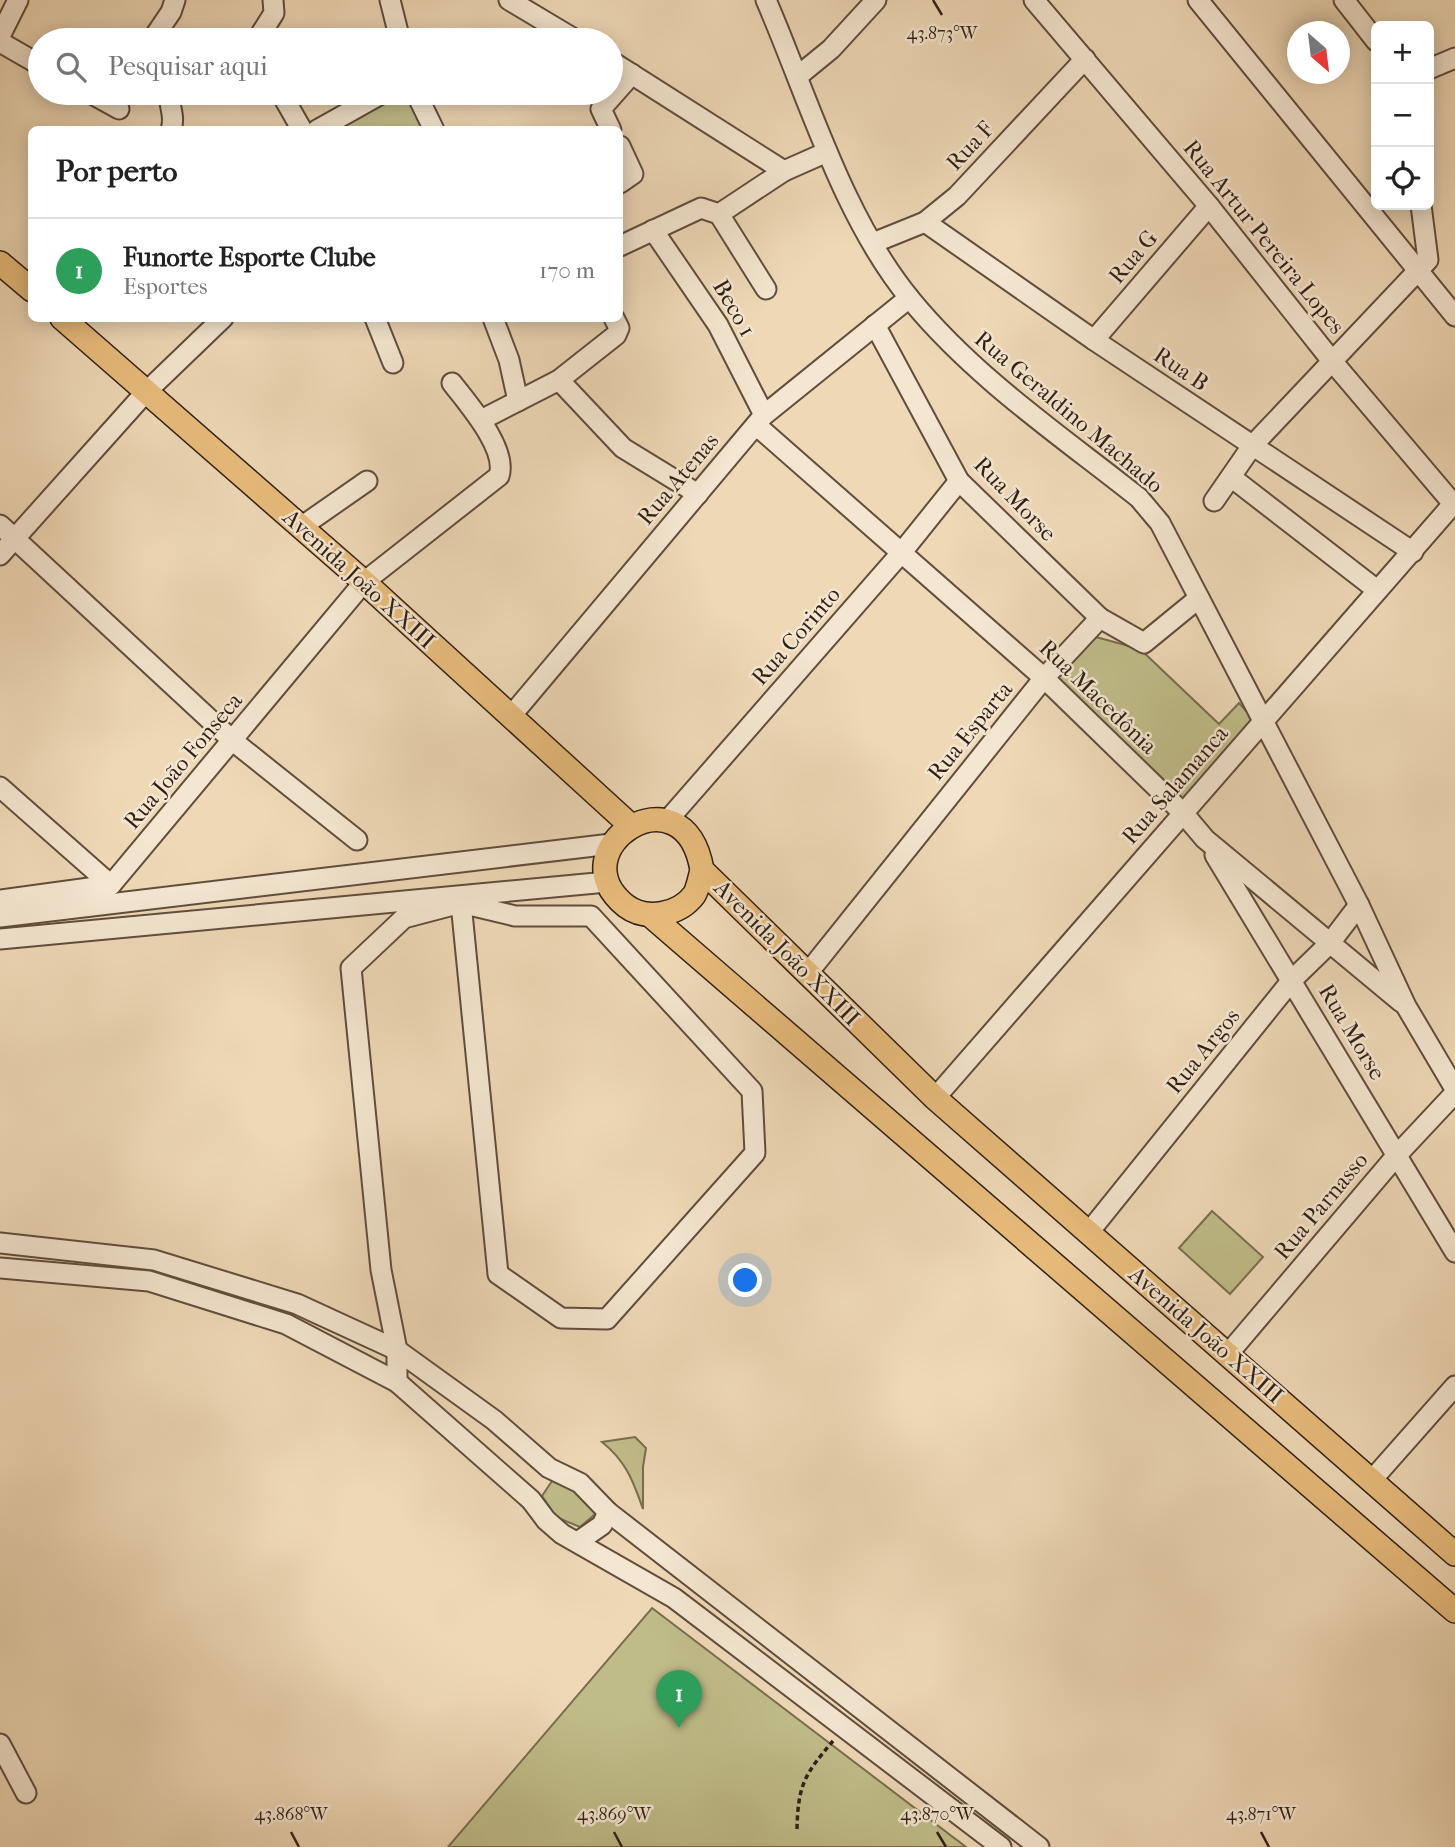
<!DOCTYPE html>
<html lang="pt">
<head>
<meta charset="utf-8">
<style>
	:root { --surface:#fff; --page:#f6f6f6; --text:#222; --muted:#767676; --line:#e0e0e0; --accent:#7c3aed }
	body { margin:0; font-family:"IM FELL French Canon",serif; background:var(--page); color:var(--text) }
	.controls { position:absolute; right:21px; top:21px; display:grid; overflow:hidden; border-radius:10px; box-shadow:0 4px 18px #0003 }
	.controls button { width:63px; height:63px; display:grid; place-items:center; padding:0; border:0; border-bottom:2px solid var(--line); background:var(--surface); color:var(--text); font:35px sans-serif }
	.compass { position:absolute; left:1287px; top:21px; width:63px; height:63px; border-radius:50%; background:var(--surface); box-shadow:0 4px 18px #0003; rotate:152deg }
	.you { position:absolute; left:746px; top:1281px; width:24px; height:24px; margin:-18px; border:5px solid #fff; border-radius:50%; background:#1a73e8; box-shadow:0 0 0 10px #1a73e833 }
	.badge { display:grid; place-items:center; width:46px; height:46px; border-radius:50%; background:var(--accent); color:#fff; font-size:23px; font-weight:700 }
	.pin { position:absolute; translate:-50% -58px; filter:drop-shadow(0 2px 4px #0008) }
	.pin::after { content:''; position:absolute; top:37px; width:24px; height:21px; background:inherit; clip-path:polygon(0 0,100% 0,50% 100%) }
	.list { margin:0; padding:0; list-style:none }
	h2 { display:flex; justify-content:space-between; align-items:center; height:91px; margin:0; padding:0 28px; font-size:30px }
	h2 small { font-size:23px; font-weight:400; color:var(--muted) }
	.list li { display:grid; grid-template-columns:46px 1fr auto; gap:21px; align-items:center; box-sizing:border-box; height:105px; padding:0 28px; border-top:2px solid var(--line) }
	.list b { display:block; font-size:26px; white-space:nowrap }
	.list p { margin:0; font-size:23px; white-space:nowrap; color:var(--muted) }
	.list em { font-size:23px; font-style:normal; color:var(--muted) }
	.icon { flex:none; width:38px; height:38px; fill:none; stroke:currentColor; stroke-width:2; stroke-linecap:round; stroke-linejoin:round }
	.map { position:relative; flex:none; width:1455px; height:1847px; overflow:hidden }
	.search { position:absolute; background:var(--surface); box-shadow:0 4px 18px #0003; left:28px; top:28px; width:595px; height:77px; display:flex; align-items:center; gap:18px; box-sizing:border-box; padding:0 24px; border-radius:38px; color:var(--muted); font-size:26px }
	.panel { position:absolute; background:var(--surface); box-shadow:0 4px 18px #0003; left:28px; top:126px; width:595px; height:196px; border-radius:10px }
	.map>svg:first-child { display:block }
	.green { fill:#bfbc89; stroke:#786e4e; stroke-width:2 }
	.lines { fill:none; stroke-linecap:round; stroke-linejoin:round }
	.minor-casing { stroke:#604d3c; stroke-width:23 }
	.major-casing { stroke:#301f14; stroke-width:26 }
	.path { stroke:#301f14; stroke-width:3.5; stroke-dasharray:5 3.5; stroke-linecap:butt }
	.minor { stroke:#f4e6d0; stroke-width:19 }
	.major { stroke:#e7bc7b; stroke-width:23 }
	.ticks { fill:none; stroke:#301f14; stroke-width:2.5 }
	.labels { text-anchor:middle; dominant-baseline:central; stroke-width:5; stroke-linejoin:round; paint-order:stroke }
	.street-label { font-size:23px; fill:#301f14; stroke:#f4e6d0 }
	.ticks-label { font-size:18px; text-anchor:middle; fill:#301f14; stroke:#f4e6d0; stroke-width:5; stroke-linejoin:round; paint-order:stroke }
</style>
</head>
<body>
<div class="map">
<svg width="1455" height="1847" viewBox="0 0 1455 1847">
	<rect width="100%" height="100%" fill="#eed8b6"/>
	<filter id="stains"><feTurbulence type="fractalNoise" baseFrequency=".00286" numOctaves="4"/><feColorMatrix values="0 0 0 0 .2 0 0 0 0 .09 0 0 0 0 .02 0 0 0 .5 -.17"/></filter>
	<radialGradient id="worn" r=".72"><stop offset=".6" stop-color="#630" stop-opacity="0"/><stop offset="1" stop-color="#630" stop-opacity=".3"/></radialGradient>
	<!-- green -->
	<g class="green">
		<polygon points="383,93 416,93 434,130 317,130"/>
		<polygon points="1092,636 1140,649 1219,724 1239,703 1256,722 1185,805 1052,678"/>
		<polygon points="1212,1211 1263,1257 1230,1294 1179,1248"/>
		<path d="M 635,1437 L 646,1448 L 643,1467 L 643,1509 C 633,1481 626,1461 602,1442 Z"/>
		<polygon points="554,1478 579,1487 600,1510 580,1527 556,1517 542,1496"/>
		<polygon points="652,1608 966,1847 448,1847"/>
	</g>
	<g class="lines">
		<defs>
			<g id="minor">
				<polyline points="390,0 400,40"/>
				<polyline points="509,0 576,40"/>
				<path d="M 766,0 C 808,97 843,218 911,300 C 975,378 1061,436 1139,498 L 1160,523 L 1359,905 L 1406,1006 L 1455,1089"/>
				<polyline points="1034,0 1209,206 1332,361 1455,506"/>
				<polyline points="1198,0 1455,316"/>
				<polyline points="1344,0 1376,41"/>
				<polyline points="0,36 18,0"/>
				<polyline points="152,40 171,12 175,0"/>
				<polyline points="257,40 274,13 273,0"/>
				<polyline points="0,42 40,65"/>
				<polyline points="611,61 784,171"/>
				<polyline points="1429,69 1455,58"/>
				<polyline points="798,76 831,49 876,0"/>
				<polyline points="90,93 119,109"/>
				<path d="M 170,93 C 168,107 176,115 171,130"/>
				<polyline points="281,93 302,130"/>
				<polyline points="416,93 434,130"/>
				<polyline points="317,130 383,93"/>
				<polyline points="611,130 601,109 632,74"/>
				<polyline points="620,146 633,174 620,183"/>
				<polyline points="719,214 784,171 827,152"/>
				<polyline points="925,222 1094,340 1413,552"/>
				<polyline points="653,230 718,325 764,415"/>
				<polyline points="873,243 925,222 957,196 1085,59"/>
				<polyline points="620,246 701,208 719,214 766,289"/>
				<polyline points="375,318 393,363"/>
				<polyline points="493,318 509,360 518,401"/>
				<polyline points="875,325 959,481 1100,618"/>
				<polyline points="1094,340 1209,206"/>
				<polyline points="559,380 623,448 698,494"/>
				<polyline points="481,420 559,380 616,335 619,328 614,318"/>
				<polyline points="756,425 1044,678 1183,813 1205,839 1401,1002"/>
				<polyline points="1231,477 1377,590"/>
				<polyline points="1214,501 1252,446 1428,260 1421,205"/>
				<polyline points="0,525 233,741 357,840"/>
				<polyline points="301,527 367,481"/>
				<polyline points="0,555 145,393 223,318"/>
				<polyline points="511,716 764,415 909,298"/>
				<polyline points="0,787 111,885"/>
				<polyline points="667,821 902,552 959,481"/>
				<polyline points="1215,855 1455,1252"/>
				<path d="M 0,900 L 111,885 L 364,582 L 499,476 C 508,449 468,404 452,383"/>
				<polyline points="0,917 611,844"/>
				<polyline points="0,939 607,882"/>
				<polyline points="807,974 1044,678 1100,618 1144,643 1199,598"/>
				<polyline points="935,1098 1453,504"/>
				<polyline points="1089,1232 1292,980 1330,943 1359,905"/>
				<polyline points="0,1243 154,1260 297,1304 397,1350 494,1420 549,1468 580,1483 608,1512 1039,1847"/>
				<polyline points="0,1268 149,1281 286,1324 397,1382 531,1500 546,1520 562,1534 674,1598 1001,1847"/>
				<polyline points="1228,1354 1397,1155 1455,1093"/>
				<polyline points="397,1382 397,1350 381,1270 351,968 404,918 461,903 515,916 591,916 752,1091 755,1153 607,1319 561,1318 498,1274 461,903"/>
				<polyline points="1371,1481 1455,1386"/>
				<polyline points="579,1541 602,1525 608,1512"/>
				<polyline points="0,1744 26,1793"/>
			</g>
			<g id="major">
				<polyline points="0,263 32,290"/>
				<polyline points="62,318 364,582 630,825"/>
				<path d="M 702,870 C 700,877 698,889 694,895 C 679,915 646,921 626,906 C 555,850 684,764 702,870 L 935,1098 L 1455,1554"/>
				<polyline points="650,915 1455,1611"/>
			</g>
		</defs>
		<!-- minor casing -->
		<use href="#minor" class="minor-casing"/>
		<!-- major casing -->
		<use href="#major" class="major-casing"/>
		<!-- path -->
		<path class="path" d="M 797,1829 C 798,1784 805,1774 833,1741"/>
		<!-- minor -->
		<use href="#minor" class="minor"/>
		<!-- major -->
		<use href="#major" class="major"/>
	</g>
	<!-- ticks -->
	<path class="ticks" d="M 933,0 L 942,15M 291,1832 L 299,1847M 614,1832 L 622,1847M 937,1832 L 946,1847M 1261,1832 L 1269,1847"/>
	<g class="labels">
		<!-- street labels -->
		<g class="street-label">
			<text transform="translate(970 146) rotate(-47)">Rua F</text>
			<text transform="translate(1264 237) rotate(51)">Rua Artur Pereira Lopes</text>
			<text transform="translate(1133 257) rotate(-50)">Rua G</text>
			<text transform="translate(734 308) rotate(60)">Beco 1</text>
			<text transform="translate(1181 369) rotate(34)">Rua B</text>
			<text transform="translate(1069 412) rotate(40)">Rua Geraldino Machado</text>
			<text transform="translate(678 479) rotate(-50)">Rua Atenas</text>
			<text transform="translate(1015 499) rotate(46)">Rua Morse</text>
			<text transform="translate(359 579) rotate(42)">Avenida João XXIII</text>
			<text transform="translate(796 636) rotate(-49)">Rua Corinto</text>
			<text transform="translate(1098 697) rotate(44)">Rua Macedônia</text>
			<text transform="translate(970 731) rotate(-51)">Rua Esparta</text>
			<text transform="translate(183 761) rotate(-50)">Rua João Fonseca</text>
			<text transform="translate(1175 785) rotate(-49)">Rua Salamanca</text>
			<text transform="translate(787 953) rotate(45)">Avenida João XXIII</text>
			<text transform="translate(1352 1032) rotate(59)">Rua Morse</text>
			<text transform="translate(1203 1051) rotate(-51)">Rua Argos</text>
			<text transform="translate(1321 1206) rotate(-50)">Rua Parnasso</text>
			<text transform="translate(1206 1335) rotate(41)">Avenida João XXIII</text>
		</g>
	</g>
	<g class="ticks-label">
		<text x="942" y="39">43.873°W</text>
		<text x="291" y="1820">43.868°W</text>
		<text x="614" y="1820">43.869°W</text>
		<text x="937" y="1820">43.870°W</text>
		<text x="1261" y="1820">43.871°W</text>
	</g>
	<rect width="100%" height="100%" filter="url(#stains)"/>
	<rect width="100%" height="100%" fill="url(#worn)"/>
</svg>
<div class="controls">
<button>+</button>
<button>−</button>
<button><svg class="icon" aria-label="locate" viewBox="0 0 24 24"><circle cx="12" cy="12" r="6"/><path d="M12 2v4M12 18v4M2 12h4M18 12h4"/></svg></button>
</div>
<svg class="compass" viewBox="-18 -18 36 36"><path d="M0-13l5 13h-10z" fill="#e53935"/><path d="M0 13l5-13h-10z" fill="#767676"/></svg>
<div class="you"></div>
<div class="pin badge" style="left:679px;top:1728px;background:#2e9e5b">1</div>
<div class="search"><svg class="icon" aria-label="search" viewBox="0 0 24 24"><circle cx="10" cy="10" r="6"/><path d="M15 15l6 6"/></svg>Pesquisar aqui</div>
<section class="panel">
<h2>Por perto<small></small></h2>
<ul class="list">
<li><span class="badge" style="background:#2e9e5b">1</span><div><b>Funorte Esporte Clube</b><p>Esportes</p></div><em>170 m</em></li>
</ul>
</section>
</div>
</body>
</html>
